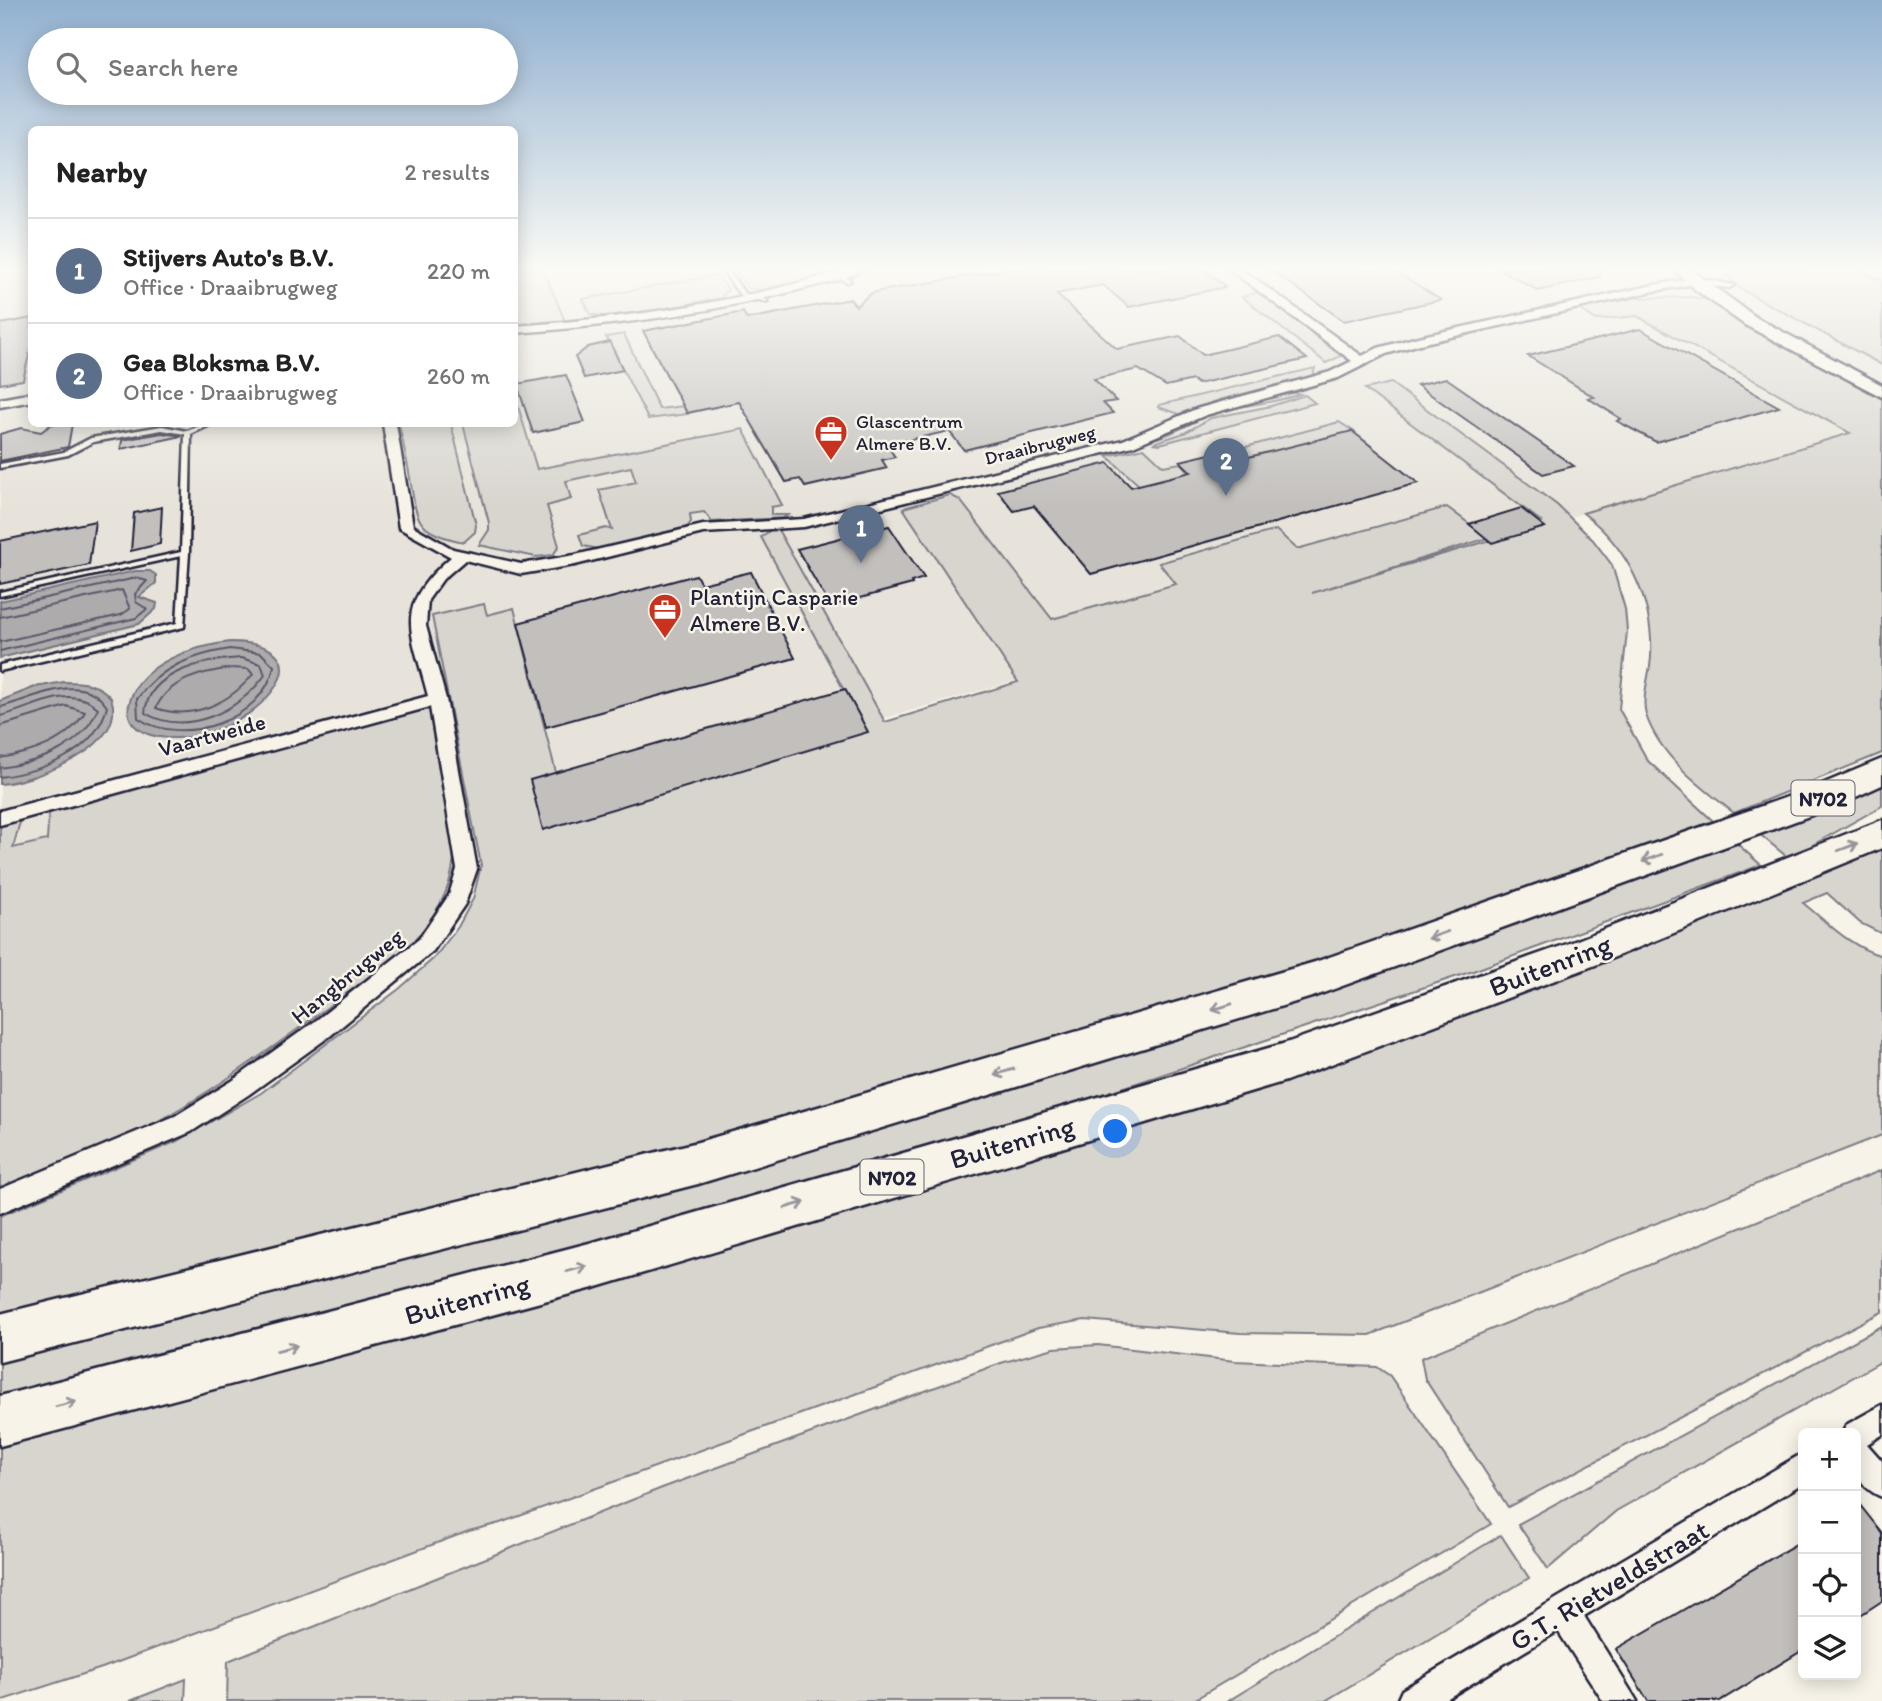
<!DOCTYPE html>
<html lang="en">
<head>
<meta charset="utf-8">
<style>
	:root { --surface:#fff; --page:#f6f6f6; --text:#222; --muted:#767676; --line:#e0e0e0; --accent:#2563eb }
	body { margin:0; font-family:Itim,sans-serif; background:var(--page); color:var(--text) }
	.controls { position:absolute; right:21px; bottom:21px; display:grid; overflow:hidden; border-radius:10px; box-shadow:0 4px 18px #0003 }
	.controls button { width:63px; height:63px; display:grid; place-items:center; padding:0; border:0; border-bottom:2px solid var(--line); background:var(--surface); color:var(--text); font:35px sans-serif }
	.you { position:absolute; left:1116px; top:1132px; width:24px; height:24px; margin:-18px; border:5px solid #fff; border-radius:50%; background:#1a73e8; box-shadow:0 0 0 10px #1a73e833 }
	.badge { display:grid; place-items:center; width:46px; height:46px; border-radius:50%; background:var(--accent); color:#fff; font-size:23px; font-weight:700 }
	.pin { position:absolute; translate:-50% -58px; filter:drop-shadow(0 2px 4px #0008) }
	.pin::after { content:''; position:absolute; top:37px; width:24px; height:21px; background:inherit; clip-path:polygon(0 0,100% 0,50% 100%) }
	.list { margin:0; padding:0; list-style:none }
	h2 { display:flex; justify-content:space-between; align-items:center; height:91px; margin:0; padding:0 28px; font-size:30px }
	h2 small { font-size:23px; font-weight:400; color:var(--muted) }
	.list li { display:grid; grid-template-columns:46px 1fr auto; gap:21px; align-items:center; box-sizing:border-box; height:105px; padding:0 28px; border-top:2px solid var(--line) }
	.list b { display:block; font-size:26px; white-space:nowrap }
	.list p { margin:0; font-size:23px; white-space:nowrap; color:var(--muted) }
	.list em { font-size:23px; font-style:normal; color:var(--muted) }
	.icon { flex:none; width:38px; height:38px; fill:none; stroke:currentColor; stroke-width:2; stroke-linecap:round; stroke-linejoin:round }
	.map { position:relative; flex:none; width:1882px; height:1701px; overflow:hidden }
	.search { position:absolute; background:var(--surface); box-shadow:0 4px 18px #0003; left:28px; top:28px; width:490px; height:77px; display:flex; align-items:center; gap:18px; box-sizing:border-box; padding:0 24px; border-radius:38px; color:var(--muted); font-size:26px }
	.panel { position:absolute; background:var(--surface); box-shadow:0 4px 18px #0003; left:28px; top:126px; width:490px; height:301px; border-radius:10px }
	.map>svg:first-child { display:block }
	.built { fill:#e7e3db }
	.green { fill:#d8d5cf; stroke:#7d7c85; stroke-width:2 }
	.water { fill:#aeabad; stroke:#76747f; stroke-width:2 }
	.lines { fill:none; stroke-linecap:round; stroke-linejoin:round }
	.shore { stroke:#5a5969; stroke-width:2 }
	.building { fill:#c2bfbd; stroke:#22223b; stroke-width:2 }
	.lane-casing { stroke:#22223b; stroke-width:5 }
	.street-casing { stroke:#22223b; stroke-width:5 }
	.secondary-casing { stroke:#22223b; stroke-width:5 }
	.highway-casing { stroke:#22223b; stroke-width:5 }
	.lane { fill:#f7f3e8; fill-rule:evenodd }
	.street { fill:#f7f3e8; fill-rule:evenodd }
	.secondary { fill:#f7f3e8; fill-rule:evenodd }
	.highway { fill:#f7f3e8; fill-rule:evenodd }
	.oneway { stroke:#97959a }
	.labels { text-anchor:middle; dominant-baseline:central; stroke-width:5; stroke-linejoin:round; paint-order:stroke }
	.far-poi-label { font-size:19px; fill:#22223b; stroke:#f7f3e8; text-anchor:start }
	.far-street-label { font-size:19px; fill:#22223b; stroke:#f7f3e8 }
	.shield { fill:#f7f3e8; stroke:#62616f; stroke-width:2 }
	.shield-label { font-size:21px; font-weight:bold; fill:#22223b }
	.poi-label { font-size:23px; fill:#22223b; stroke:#f7f3e8; text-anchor:start }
	.street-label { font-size:23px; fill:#22223b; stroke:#f7f3e8 }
	.near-street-label { font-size:28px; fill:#22223b; stroke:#f7f3e8 }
</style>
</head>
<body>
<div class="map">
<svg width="1882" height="1701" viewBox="0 0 1882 1701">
	<rect width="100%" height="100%" fill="#f7f3e8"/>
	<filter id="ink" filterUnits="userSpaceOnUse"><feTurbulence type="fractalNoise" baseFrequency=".0143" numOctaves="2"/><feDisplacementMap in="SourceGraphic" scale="14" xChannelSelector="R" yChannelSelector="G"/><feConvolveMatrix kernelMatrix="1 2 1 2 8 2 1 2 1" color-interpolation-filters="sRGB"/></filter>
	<g filter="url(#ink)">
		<!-- built -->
		<polygon class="built" points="0,269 31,269 32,424 514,424 515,269 1882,269 1882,409 1829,440 1141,645 0,971"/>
		<!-- green -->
		<g class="green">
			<polygon points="515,269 543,269 565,321 515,325"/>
			<path d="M 749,269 L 840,269 C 812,278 778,295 748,288 L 737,273 Z"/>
			<polygon points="1731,269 1857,269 1882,280 1882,365 1744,291 1725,275 1737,275"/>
			<polygon points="717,275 728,289 721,298 613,318 590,314 583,299"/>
			<polygon points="1259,292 1341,356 1326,363 1242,297"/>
			<path d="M 1693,297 L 1712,301 L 1882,396 L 1882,753 L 1734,813 C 1701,787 1660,757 1646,715 C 1641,698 1650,674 1651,657 C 1654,601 1628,547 1583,513 L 1850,433 L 1637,316 L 1596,320 L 1578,308 L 1637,298 Z"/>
			<polygon points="624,334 659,409 684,406 688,414 648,419 606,337"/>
			<polygon points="1315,368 1313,376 1219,400 1179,414 1158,407 1159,405"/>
			<path d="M 1391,383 L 1557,505 L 1593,540 L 1612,565 L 1625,609 L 1627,631 L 1619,709 L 1648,761 L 1713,821 C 1157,1033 577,1176 0,1315 L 0,1216 L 175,1142 L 261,1093 L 399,989 L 434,958 L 458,927 L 473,899 L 481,865 L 432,616 L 484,604 L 487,615 L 514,608 L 564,804 L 859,718 L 761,537 L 776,526 L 885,722 L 1018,682 L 903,508 L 950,495 L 960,500 L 1052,619 L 1176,584 L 1159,563 L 1276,530 L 1297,549 L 1447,507 L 1488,538 L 1312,593 L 1528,529 L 1542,522 L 1365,389 Z"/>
			<path d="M 1287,392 L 1300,394 C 1271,405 1238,404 1209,415 C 1190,423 1175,434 1154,439 L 1195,417 Z"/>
			<polygon points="1305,395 1315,403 1160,444 1153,443 1184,433 1211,418 1271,406"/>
			<polygon points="515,396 537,469 743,429 782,505 771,507 771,515 788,515 783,518 712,522 704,512 690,514 691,522 687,527 599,549 583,546 579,535 606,528 612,530 599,490 636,482 631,467 566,481 571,499 547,506 559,546 553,555 536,557 479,545 489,530 489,523 463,424 514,424"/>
			<polygon points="1339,422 1355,432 1236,463 1223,453"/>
			<path d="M 399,424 L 451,424 L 476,525 L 475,532 L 464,542 C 415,532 417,521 410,478 C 407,460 403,442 399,424 Z"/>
			<polygon points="1144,448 1163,466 1181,463 1191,473 1141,487 1107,456"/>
			<path d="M 430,707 L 454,843 C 456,877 441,909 419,935 C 400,959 362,982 336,1001 C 268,1051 199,1103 123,1139 C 83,1158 41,1173 0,1190 L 0,824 L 21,818 L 13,848 L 47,840 L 49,811 Z"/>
			<polygon points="1882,780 1882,806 1809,847 1786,856 1757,832"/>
			<polygon points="1734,841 1761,865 1473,971 1068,1106 583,1246 0,1395 0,1349"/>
			<path d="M 1882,846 L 1882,934 L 1860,923 L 1827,893 L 1803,903 C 1828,923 1850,947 1882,956 L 1882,1135 L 1370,1335 L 1240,1333 L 1085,1320 L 1038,1328 L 500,1523 L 469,1531 L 102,1668 L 0,1701 L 0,1432 L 504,1304 Z"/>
			<polygon points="1882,1170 1882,1312 1508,1507 1425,1379 1421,1358"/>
			<polygon points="1882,1326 1882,1361 1616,1511 1548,1569 1518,1524"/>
			<polygon points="1098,1345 1235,1361 1377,1367 1390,1376 1491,1524 1192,1701 227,1701 228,1661 662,1488 1001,1363 1054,1348"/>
			<polygon points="1501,1535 1529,1578 1325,1701 1228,1701"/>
			<polygon points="186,1679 185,1701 130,1701"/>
		</g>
		<!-- water -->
		<g class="water">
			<polygon points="135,571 150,571 156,575 156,583 139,597 157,603 156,609 139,624 0,658 0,601"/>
			<path d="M 230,642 C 342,643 249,741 174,738 C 160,738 145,736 135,726 C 128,719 127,710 130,701 C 141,662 195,646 230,642 Z"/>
			<path d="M 64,682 C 82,682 99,683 111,698 C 129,747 35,781 0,784 L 0,701 L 35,687 Z"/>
		</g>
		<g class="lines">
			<!-- shore -->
			<g class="shore">
				<polyline points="0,608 136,578 147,581 135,594 136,602 147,609 136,618 0,651"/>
				<polyline points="0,617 122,590 130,609 121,615 0,642"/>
				<path d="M 230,649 L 261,653 L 274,666 C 264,720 182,748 138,718 L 137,699 C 160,667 192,655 230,649 Z"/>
				<path d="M 241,658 L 261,664 L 265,675 C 240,711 186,737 145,713 C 148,671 206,660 241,658 Z"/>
				<path d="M 232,668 L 248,669 L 253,674 C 230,703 192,721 156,708 C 169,679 203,672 232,668 Z"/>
				<path d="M 0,707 C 34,699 83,669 107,707 C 95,753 43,771 0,777"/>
				<path d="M 0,716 C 32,709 70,682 98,708 C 82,748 40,762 0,768"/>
				<path d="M 0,726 L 66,706 L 85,712 C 67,742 33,753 0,758"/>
			</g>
		</g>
		<!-- building -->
		<g class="building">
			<polygon points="1009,269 1202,269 1226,287 1129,307 1103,285 1056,294 1117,349 1180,336 1203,355 1279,337 1307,359 1198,384 1193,380 1166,386 1138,369 1094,379 1116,401 1103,403 1113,413 964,450 949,431 887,445 895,457 882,460 887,468 805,487 800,479 786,482 739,402 687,413 643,331 743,312 747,319 850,299 856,306 870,294 880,291"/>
			<polygon points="1269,269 1392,269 1441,300 1344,321"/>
			<polygon points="1500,269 1600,269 1600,277 1538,291"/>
			<polygon points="32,318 32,343 23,380 0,384 0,324"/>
			<polygon points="1640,329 1779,407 1656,442 1617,421 1621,419 1588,398 1594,397 1528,356"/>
			<polygon points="610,342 623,370 584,378 575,357 588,347"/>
			<polygon points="566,375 585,422 533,433 517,384"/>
			<polygon points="1446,378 1574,466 1543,474 1417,385"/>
			<polygon points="52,424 72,424 68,447 0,461 0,434 21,428 41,432"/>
			<polygon points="1352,431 1418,483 1091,574 1034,506 1014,511 998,491 1108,463 1131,487 1191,472 1180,461 1222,451 1233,461"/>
			<polygon points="162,433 182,436 121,449 122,440"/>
			<polygon points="162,507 160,544 131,551 134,513"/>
			<polygon points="1521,508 1545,527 1492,543 1469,524"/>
			<polygon points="95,521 89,565 0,584 0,541"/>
			<polygon points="889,526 924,578 911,582 912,584 830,606 797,549"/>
			<polygon points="751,572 795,658 546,727 518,623 696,575 701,584"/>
			<polygon points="845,689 868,732 543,830 530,780"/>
			<polygon points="1856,1500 1882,1533 1882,1601 1856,1618"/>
			<polygon points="1803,1540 1803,1650 1720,1701 1648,1701 1616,1649"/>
		</g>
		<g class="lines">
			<defs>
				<g id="lane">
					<polygon points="724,270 728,270 744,293 767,300 767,302 740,295 723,271"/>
					<polygon points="838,274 842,274 851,281 846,282 838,276"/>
					<polygon points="205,424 212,424 191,434 189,553 184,627 0,671 0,665 177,623 181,556 0,596 0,592 181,552 185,434 162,430 93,442 68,455 0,468 0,464 64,452 91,438 162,426 187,431"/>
				</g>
				<g id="street">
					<path d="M 847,269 L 862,269 C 847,280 820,284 802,289 C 707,314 611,326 514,333 L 514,326 C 628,318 738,303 847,269 Z"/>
					<path d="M 1229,269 L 1241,269 L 1362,356 L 1378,348 L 1418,337 L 1654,285 L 1696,278 L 1734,285 L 1729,288 L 1696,284 L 1654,291 L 1420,344 L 1386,354 L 1338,378 L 1206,415 L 1133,446 L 804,527 L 703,533 L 575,565 L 521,574 L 465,560 L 443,579 L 428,600 L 426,626 L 446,699 L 477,869 L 465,904 L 433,951 L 330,1036 L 248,1095 L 191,1132 L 0,1213 L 0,1189 L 175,1116 L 232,1081 L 314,1022 L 419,939 L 449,895 L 457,869 L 430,707 L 0,825 L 0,811 L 428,696 C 411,629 392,608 451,557 L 399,528 L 383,424 L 396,424 L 413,526 L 453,549 L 521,564 L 575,555 L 703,525 L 804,519 L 1123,440 L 1196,409 L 1330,372 L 1352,361 Z"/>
					<polygon points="32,393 32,401 0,407 0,399"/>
					<path d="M 1882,1405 L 1882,1435 L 1867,1444 L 1882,1461 L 1882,1497 C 1851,1484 1856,1461 1856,1433 L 1843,1433 L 1846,1425 Z"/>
					<polygon points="1803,1453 1803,1483 1584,1616 1637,1701 1603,1701 1558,1631 1443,1701 1397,1701 1402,1690"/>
				</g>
				<polygon id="secondary" points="1673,269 1690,269 1757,318 1882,385 1882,397 1745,325 1697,291"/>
				<g id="highway">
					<polygon points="1882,759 1882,785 1834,807 1315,996 698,1184 0,1362 0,1314 698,1142 1315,962 1810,789"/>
					<polygon points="1882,820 1882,848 1593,966 1286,1081 597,1287 0,1446 0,1396 597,1241 1286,1043 1567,944"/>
				</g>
			</defs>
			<!-- lane casing -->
			<use href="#lane" class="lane-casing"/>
			<!-- street casing -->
			<use href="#street" class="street-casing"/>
			<!-- secondary casing -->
			<use href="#secondary" class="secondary-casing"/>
			<!-- highway casing -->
			<use href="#highway" class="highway-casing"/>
			<!-- lane -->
			<use href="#lane" class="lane"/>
			<!-- street -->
			<use href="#street" class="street"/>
			<!-- secondary -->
			<use href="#secondary" class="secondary"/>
			<!-- highway -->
			<use href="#highway" class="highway"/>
		</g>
		<!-- one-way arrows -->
		<defs><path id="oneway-shaft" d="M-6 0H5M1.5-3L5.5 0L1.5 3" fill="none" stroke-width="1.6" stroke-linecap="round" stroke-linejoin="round" transform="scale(1.75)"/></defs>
		<g class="oneway">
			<use href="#oneway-shaft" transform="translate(1848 847) rotate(-21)"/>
			<use href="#oneway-shaft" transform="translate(1652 858) rotate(160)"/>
			<use href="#oneway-shaft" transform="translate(1438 935) rotate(160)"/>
			<use href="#oneway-shaft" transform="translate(1222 1007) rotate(163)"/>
			<use href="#oneway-shaft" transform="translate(1004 1072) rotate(163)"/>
			<use href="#oneway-shaft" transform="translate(795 1205) rotate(-16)"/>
			<use href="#oneway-shaft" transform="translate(577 1269) rotate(-15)"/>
			<use href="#oneway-shaft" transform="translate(287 1348) rotate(-14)"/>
			<use href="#oneway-shaft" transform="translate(66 1404) rotate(-14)"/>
		</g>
	</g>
	<!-- sky -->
	<linearGradient id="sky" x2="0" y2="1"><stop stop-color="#91b0d0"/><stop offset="0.53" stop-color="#fbfaf5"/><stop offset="1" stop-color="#fbfaf5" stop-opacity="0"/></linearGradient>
	<rect width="1882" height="507" fill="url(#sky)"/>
	<!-- icons -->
	<defs>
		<symbol id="office-pin" viewBox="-11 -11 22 30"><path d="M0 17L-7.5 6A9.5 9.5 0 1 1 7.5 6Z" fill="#c8321e" stroke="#f7f3e8"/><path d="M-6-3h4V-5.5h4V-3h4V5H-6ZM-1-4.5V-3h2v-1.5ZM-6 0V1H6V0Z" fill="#fff"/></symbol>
	</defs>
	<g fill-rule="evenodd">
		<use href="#office-pin" x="812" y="413" width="38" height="52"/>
		<use href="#office-pin" x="646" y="591" width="38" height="52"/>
	</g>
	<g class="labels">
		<!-- far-poi labels -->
		<g class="far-poi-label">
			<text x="856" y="421">Glascentrum<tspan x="856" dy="22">Almere B.V.</tspan></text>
		</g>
		<!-- far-street labels -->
		<g class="far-street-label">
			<text transform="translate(1040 445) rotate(-14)">Draaibrugweg</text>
		</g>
		<!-- shield labels -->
		<g class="shield">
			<rect x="1791.5" y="780.5" width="63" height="35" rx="5"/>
			<rect x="860.5" y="1159.5" width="63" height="35" rx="5"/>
		</g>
		<g class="shield-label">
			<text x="1823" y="798">N702</text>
			<text x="892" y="1177">N702</text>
		</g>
		<!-- poi labels -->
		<g class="poi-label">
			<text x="690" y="597">Plantijn Casparie<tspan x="690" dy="26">Almere B.V.</tspan></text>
		</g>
		<!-- street labels -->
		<g class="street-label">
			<text transform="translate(212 735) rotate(-15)">Vaartweide</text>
			<text transform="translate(347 976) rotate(-39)">Hangbrugweg</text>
		</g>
		<!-- near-street labels -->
		<g class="near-street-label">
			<text transform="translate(1550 965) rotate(-21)">Buitenring</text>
			<text transform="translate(1012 1142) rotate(-16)">Buitenring</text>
			<text transform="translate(467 1299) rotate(-15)">Buitenring</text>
			<text transform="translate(1609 1585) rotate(-31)">G.T. Rietveldstraat</text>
		</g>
	</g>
</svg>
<div class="controls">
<button>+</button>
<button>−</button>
<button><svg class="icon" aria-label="locate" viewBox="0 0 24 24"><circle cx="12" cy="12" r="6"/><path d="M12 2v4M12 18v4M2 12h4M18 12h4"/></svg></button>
<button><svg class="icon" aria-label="layers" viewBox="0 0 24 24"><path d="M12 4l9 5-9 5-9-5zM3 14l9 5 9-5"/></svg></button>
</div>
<div class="you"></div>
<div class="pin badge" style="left:861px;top:563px;background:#5c6f8a">1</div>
<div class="pin badge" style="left:1226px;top:496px;background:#5c6f8a">2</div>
<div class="search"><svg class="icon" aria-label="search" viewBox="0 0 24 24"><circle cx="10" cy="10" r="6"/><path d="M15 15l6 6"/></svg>Search here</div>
<section class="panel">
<h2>Nearby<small>2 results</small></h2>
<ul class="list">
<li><span class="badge" style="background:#5c6f8a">1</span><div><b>Stijvers Auto's B.V.</b><p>Office · Draaibrugweg</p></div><em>220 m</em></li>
<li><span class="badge" style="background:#5c6f8a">2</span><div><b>Gea Bloksma B.V.</b><p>Office · Draaibrugweg</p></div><em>260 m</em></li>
</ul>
</section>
</div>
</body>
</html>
